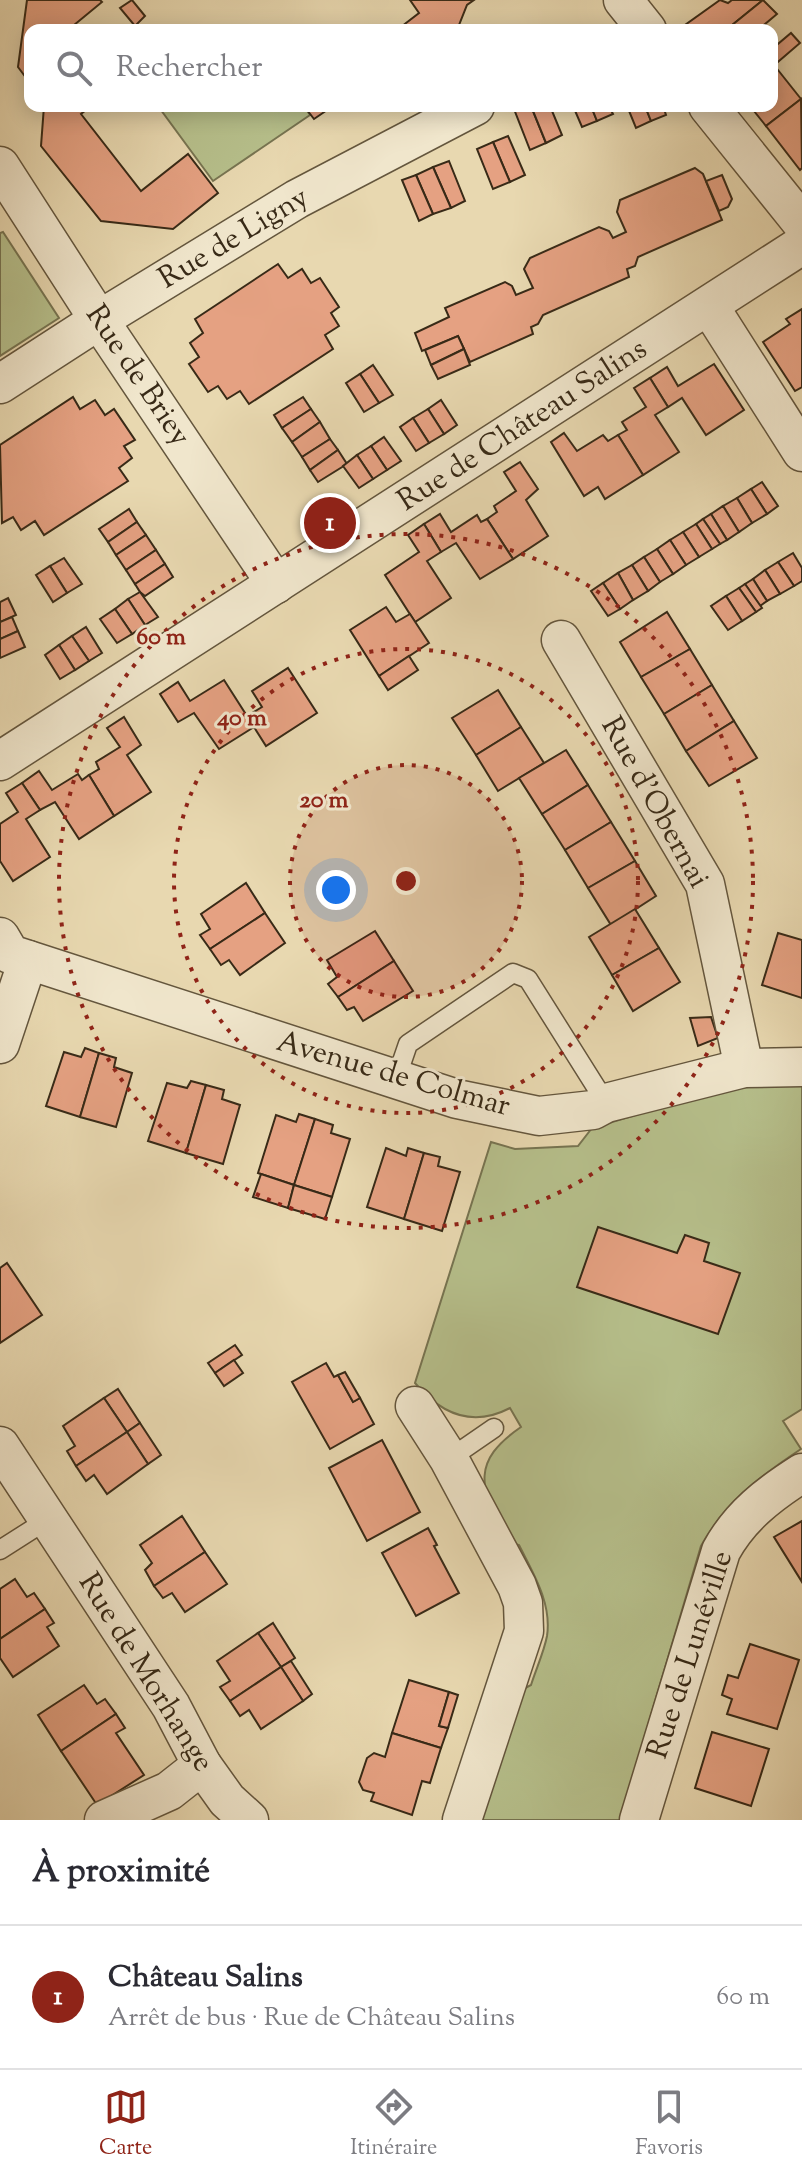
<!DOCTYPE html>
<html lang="fr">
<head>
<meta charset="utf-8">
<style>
	:root { --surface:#fff; --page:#f2f2f3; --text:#2b2b33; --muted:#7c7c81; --line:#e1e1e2; --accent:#8f2418 }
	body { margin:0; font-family:"Sorts Mill Goudy",serif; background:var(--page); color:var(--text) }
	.you { position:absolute; left:336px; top:890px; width:28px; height:28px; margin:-20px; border:6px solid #fff; border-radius:50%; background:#1a73e8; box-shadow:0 0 0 12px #1a73e833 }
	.badge { display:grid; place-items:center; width:52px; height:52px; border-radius:50%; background:var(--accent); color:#fff; font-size:26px; font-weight:700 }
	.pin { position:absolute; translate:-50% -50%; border:4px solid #fff; box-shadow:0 2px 8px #0006 }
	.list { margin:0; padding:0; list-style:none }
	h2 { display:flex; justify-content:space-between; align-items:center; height:104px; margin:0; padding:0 32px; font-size:34px }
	h2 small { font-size:26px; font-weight:400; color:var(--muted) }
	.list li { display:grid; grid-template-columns:52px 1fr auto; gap:24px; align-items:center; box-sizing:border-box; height:144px; padding:0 32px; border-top:2px solid var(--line) }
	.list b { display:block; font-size:30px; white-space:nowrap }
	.list p { margin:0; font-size:26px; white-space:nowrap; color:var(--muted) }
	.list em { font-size:26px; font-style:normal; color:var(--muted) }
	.icon { flex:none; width:44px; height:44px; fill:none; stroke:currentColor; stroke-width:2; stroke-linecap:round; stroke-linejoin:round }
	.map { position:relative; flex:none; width:802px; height:1820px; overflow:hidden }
	.search { position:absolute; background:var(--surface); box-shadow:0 4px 20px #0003; left:24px; right:24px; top:24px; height:88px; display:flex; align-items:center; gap:20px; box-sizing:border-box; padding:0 28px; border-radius:16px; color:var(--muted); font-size:30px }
	.sheet { height:248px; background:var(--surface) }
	nav { display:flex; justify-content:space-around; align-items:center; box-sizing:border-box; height:112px; border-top:2px solid var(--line); background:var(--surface); font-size:22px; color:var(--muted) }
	nav a { display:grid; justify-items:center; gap:4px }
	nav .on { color:var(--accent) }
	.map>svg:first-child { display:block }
	.green { fill:#b6bf8b; stroke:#777451; stroke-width:2 }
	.building { fill:#e5a182; stroke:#382a17; stroke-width:2 }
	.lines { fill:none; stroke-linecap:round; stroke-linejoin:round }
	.service-casing { stroke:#64563d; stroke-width:21 }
	.minor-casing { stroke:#64563d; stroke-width:41 }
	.service { stroke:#f0e6cc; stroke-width:18 }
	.minor { stroke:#f0e6cc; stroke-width:38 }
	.ring { fill:none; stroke:#8f2418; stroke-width:4; stroke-dasharray:4 8 }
	.labels { text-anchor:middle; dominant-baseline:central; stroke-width:6; stroke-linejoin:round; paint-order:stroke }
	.street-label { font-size:30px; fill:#382a17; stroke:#f0e6cc }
	.centre { fill:#8f2418; stroke:#f0e6cc; stroke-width:4 }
	.ring-label { font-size:24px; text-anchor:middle; font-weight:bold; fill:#8f2418; stroke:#f0e6cc; stroke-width:6; stroke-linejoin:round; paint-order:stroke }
</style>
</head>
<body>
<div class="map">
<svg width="802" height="1820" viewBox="0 0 802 1820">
	<rect width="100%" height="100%" fill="#e8d8b0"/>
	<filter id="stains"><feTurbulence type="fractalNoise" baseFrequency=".0025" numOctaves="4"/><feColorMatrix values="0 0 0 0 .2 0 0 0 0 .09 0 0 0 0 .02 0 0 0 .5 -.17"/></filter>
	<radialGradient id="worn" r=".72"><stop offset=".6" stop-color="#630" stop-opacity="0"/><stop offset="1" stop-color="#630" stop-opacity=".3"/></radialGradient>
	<!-- green -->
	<g class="green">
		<polygon points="158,106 304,106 310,115 213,181"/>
		<polygon points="3,232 59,318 0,356 0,233"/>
		<path d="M 736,1085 L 802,1085 L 802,1409 L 783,1421 L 801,1449 C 759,1477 726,1501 701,1546 L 620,1820 L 478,1820 L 514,1694 L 531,1685 C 536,1669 544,1652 547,1636 C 552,1603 533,1573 519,1545 L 505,1541 C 483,1490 467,1464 521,1427 L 510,1408 C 472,1428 441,1414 415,1383 L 491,1142 L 515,1149 L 578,1146 L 592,1128 Z"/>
	</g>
	<!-- building -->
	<g class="building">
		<polygon points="27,0 100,0 102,2 68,30 30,30 30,83 18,67"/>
		<polygon points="132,0 145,16 135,26 120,8"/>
		<polygon points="410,0 474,0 467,5 457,30 397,30 419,13"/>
		<polygon points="720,0 728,3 732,0 763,0 726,30 689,30 685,25"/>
		<polygon points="763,0 777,14 758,30 726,30"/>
		<polygon points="791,33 800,43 772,67 772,49"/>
		<polygon points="774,65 801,99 766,126 750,106 772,106"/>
		<polygon points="801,99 802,168 800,170 766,126"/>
		<polygon points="44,106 91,106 81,114 141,191 188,154 218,193 173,229 101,221 41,146"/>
		<polygon points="304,106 333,106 314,119"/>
		<polygon points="521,106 531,106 546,143 530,150 514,109"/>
		<polygon points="531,106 550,106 562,135 546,143"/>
		<polygon points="573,106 591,106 597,121 582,127"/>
		<polygon points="591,106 609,106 613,114 597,121"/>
		<polygon points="627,106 645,106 651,121 636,128"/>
		<polygon points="645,106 663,106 666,115 651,121"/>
		<polygon points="508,136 525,175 510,182 493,142"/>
		<polygon points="493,142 510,182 493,189 477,149"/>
		<polygon points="449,161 465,201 451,208 433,167"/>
		<polygon points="433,167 451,208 433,214 416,175"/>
		<polygon points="695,168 703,174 722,220 638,257 635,266 627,269 629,277 543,315 538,324 531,327 533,334 470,362 458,336 422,351 415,333 449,317 445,308 505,282 512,286 516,295 533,288 524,269 530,258 599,227 609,231 613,238 626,232 617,212 620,200"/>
		<polygon points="416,175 433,214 419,221 402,180"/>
		<polygon points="722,175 732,199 728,207 719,211 706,181"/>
		<polygon points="278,264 288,278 302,269 311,283 320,278 339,307 331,313 339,326 325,335 333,349 249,404 240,391 227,399 218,386 208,392 189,364 199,357 190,343 203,333 195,319"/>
		<polygon points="802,309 802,387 795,391 763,342 790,324 786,319"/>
		<polygon points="458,336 464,349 431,365 425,350"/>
		<polygon points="464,349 470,365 438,379 431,365"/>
		<polygon points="714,364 744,410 706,435 682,398 668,407 650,378 667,367 678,386"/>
		<polygon points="373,365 393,395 379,403 360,374"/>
		<polygon points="360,374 379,403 364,412 346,383"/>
		<polygon points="650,378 668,407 655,415 679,452 643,475 618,435 627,430 622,422 646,407 634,388"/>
		<polygon points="73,397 80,409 95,400 105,415 114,409 135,440 124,446 132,458 119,468 128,481 44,535 35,521 21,530 13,517 2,523 0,445"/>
		<polygon points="303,397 311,409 282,428 274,415"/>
		<polygon points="441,400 457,425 444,434 428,409"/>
		<polygon points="311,409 320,422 292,442 282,428"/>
		<polygon points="428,409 444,434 429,443 413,418"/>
		<polygon points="413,418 429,443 416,451 400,427"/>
		<polygon points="320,422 330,439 302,457 292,442"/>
		<polygon points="564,433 577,451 603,435 608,441 618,435 643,475 605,499 598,487 584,496 551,442"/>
		<polygon points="384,437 401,461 387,470 371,446"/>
		<polygon points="330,439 338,450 310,470 302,457"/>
		<polygon points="371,446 387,470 373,479 357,455"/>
		<polygon points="338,450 347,464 318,482 310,470"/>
		<polygon points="357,455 373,479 359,488 343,466"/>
		<polygon points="520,462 538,489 526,500 548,536 513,559 487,519 497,512 494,506 516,491 504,472"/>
		<polygon points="762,482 778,506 767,514 751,489"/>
		<polygon points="751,489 767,514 752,523 737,498"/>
		<polygon points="737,498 752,523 739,532 723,506"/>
		<polygon points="723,506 739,532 727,540 711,514"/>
		<polygon points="129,509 137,522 108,542 99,529"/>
		<polygon points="440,514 451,532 477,515 481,522 487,519 513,559 480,579 456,543 441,552 424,524"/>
		<polygon points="711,514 727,540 720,544 703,519"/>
		<polygon points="703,519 720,544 712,549 696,524"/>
		<polygon points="137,522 146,535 116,555 108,542"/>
		<polygon points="424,524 441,552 427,561 451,598 415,622 385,575 419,552 408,535"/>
		<polygon points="696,524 712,549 699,557 683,532"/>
		<polygon points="683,532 699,557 686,565 670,540"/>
		<polygon points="146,535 156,550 126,570 116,555"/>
		<polygon points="670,540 686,565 673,574 657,549"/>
		<polygon points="657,549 673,574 660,582 644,557"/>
		<polygon points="156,550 165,564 135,584 126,570"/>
		<polygon points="793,553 802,568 802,581 794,586 778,562"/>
		<polygon points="644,557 660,582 648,591 632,565"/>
		<polygon points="64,558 82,584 67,593 50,566"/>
		<polygon points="778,562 794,586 780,594 765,570"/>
		<polygon points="165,564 173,577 145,596 140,592 135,584"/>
		<polygon points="632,565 648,591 633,600 618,573"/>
		<polygon points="50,566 67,593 53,602 36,575"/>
		<polygon points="765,570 780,594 767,601 753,579"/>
		<polygon points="618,573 633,600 620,609 603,583"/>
		<polygon points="753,579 767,601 760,606 745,584"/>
		<polygon points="603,583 620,609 608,616 591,591"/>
		<polygon points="745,584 762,608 756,612 739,588"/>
		<polygon points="739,588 756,612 742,621 726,596"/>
		<polygon points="140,592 158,617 145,625 128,599"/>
		<polygon points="726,596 742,621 728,630 711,606"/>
		<polygon points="8,598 16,615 0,622 0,602"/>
		<polygon points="128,599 145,625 132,634 115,609"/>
		<polygon points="386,607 396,622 410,614 429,643 379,676 350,630"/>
		<polygon points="115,609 132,634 117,643 100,619"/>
		<polygon points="667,612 690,649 641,677 620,642"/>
		<polygon points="12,617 18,631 0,639 0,622"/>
		<polygon points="86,627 102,653 89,661 72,636"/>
		<polygon points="18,631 25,647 0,658 0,639"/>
		<polygon points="72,636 89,661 75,670 59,645"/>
		<polygon points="59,645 75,670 60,679 45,655"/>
		<polygon points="690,649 712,685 664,714 641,677"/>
		<polygon points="409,656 418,670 388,690 379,676"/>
		<polygon points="288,668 317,713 266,746 247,716 262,707 252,691"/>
		<polygon points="224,680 254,727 219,749 194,713 178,722 160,694 178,682 190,701"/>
		<polygon points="712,685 734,721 686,751 664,714"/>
		<polygon points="498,690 521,727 476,755 452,718"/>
		<polygon points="124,717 141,745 127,755 151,792 114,816 89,775 99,769 96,762 120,747 107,728"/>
		<polygon points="734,721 757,758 709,786 686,751"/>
		<polygon points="521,727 544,763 498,791 476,755"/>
		<polygon points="566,750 588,785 542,814 519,778"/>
		<polygon points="39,771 52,790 78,774 82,780 89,775 114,816 79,839 55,802 40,810 22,783"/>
		<polygon points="22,783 40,810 26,819 50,857 13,881 0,861 0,824 18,812 6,793"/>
		<polygon points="588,785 611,822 565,850 542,814"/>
		<polygon points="611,822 635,861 588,888 565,850"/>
		<polygon points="635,861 656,896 611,925 588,888"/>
		<polygon points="246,883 265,913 210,949 200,935 210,929 201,914"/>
		<polygon points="635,909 659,948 612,975 589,937"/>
		<polygon points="265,913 285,943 240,975 229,960 221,965 210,949"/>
		<polygon points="375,931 394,961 338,997 328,984 337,977 327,960"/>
		<polygon points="778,933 802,940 802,998 762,985"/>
		<polygon points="659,948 680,982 633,1011 612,975"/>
		<polygon points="394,961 413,991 363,1021 354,1007 347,1010 338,997"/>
		<polygon points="711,1017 718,1038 698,1046 690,1018"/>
		<polygon points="85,1048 99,1053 80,1117 46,1106 64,1052 81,1057"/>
		<polygon points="99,1053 116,1058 114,1067 132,1073 116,1127 80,1117"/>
		<polygon points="191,1081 206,1085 186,1153 148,1141 167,1083 187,1088"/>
		<polygon points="206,1085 224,1090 222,1099 240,1105 223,1164 186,1153"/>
		<polygon points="299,1114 315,1119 294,1185 258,1173 276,1115 296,1122"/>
		<polygon points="315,1119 333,1125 331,1133 350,1139 332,1197 294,1185"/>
		<polygon points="386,1148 406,1156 408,1148 424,1153 404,1219 367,1207"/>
		<polygon points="424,1153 440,1157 438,1166 460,1172 442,1231 404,1219"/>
		<polygon points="261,1174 294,1185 288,1208 253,1197"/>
		<polygon points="294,1185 332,1197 325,1219 288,1208"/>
		<polygon points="598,1227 677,1253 685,1235 709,1243 704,1261 740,1273 718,1334 577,1287"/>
		<polygon points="7,1263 42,1315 0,1343 0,1268"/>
		<polygon points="235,1345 242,1355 215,1373 208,1363"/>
		<polygon points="234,1360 243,1373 224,1386 215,1373"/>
		<polygon points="326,1363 334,1377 338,1375 353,1402 360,1398 374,1424 330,1449 292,1382"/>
		<polygon points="345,1372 360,1398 353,1402 338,1375"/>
		<polygon points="118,1389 140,1423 127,1432 104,1398"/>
		<polygon points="104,1398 127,1432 76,1466 67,1451 75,1446 63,1426"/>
		<polygon points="140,1423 161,1455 148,1464 127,1432"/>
		<polygon points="127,1432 148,1464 107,1494 94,1475 86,1481 76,1466"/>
		<polygon points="382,1440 420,1512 367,1541 329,1468"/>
		<polygon points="182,1516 205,1552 154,1586 145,1570 152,1563 140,1545"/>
		<polygon points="802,1521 802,1582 774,1537"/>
		<polygon points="428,1528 437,1545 434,1546 459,1593 416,1616 382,1553"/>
		<polygon points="205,1552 227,1584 185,1612 172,1593 163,1598 154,1586"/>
		<polygon points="15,1579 27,1597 34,1593 45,1609 0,1639 0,1589"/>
		<polygon points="45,1609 54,1623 47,1627 59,1646 13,1677 0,1658 0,1639"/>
		<polygon points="273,1623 295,1658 281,1667 258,1633"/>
		<polygon points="258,1633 281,1667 230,1701 220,1687 230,1681 217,1661"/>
		<polygon points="750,1644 799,1660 777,1729 727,1714 732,1699 722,1695 728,1675 738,1678"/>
		<polygon points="291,1661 312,1694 303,1701 281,1667"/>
		<polygon points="281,1667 303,1701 261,1729 249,1710 240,1716 230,1701"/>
		<polygon points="409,1680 449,1692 439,1726 448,1728 441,1748 392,1733"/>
		<polygon points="84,1685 97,1704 105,1699 116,1714 61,1751 38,1715"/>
		<polygon points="449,1692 458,1695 448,1728 439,1726"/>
		<polygon points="116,1714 125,1728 116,1733 144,1775 97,1805 61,1751"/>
		<polygon points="712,1732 769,1749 751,1806 695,1788"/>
		<polygon points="392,1733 441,1748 430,1783 422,1781 412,1815 371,1801 374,1793 363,1790 359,1782 367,1758 374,1753 385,1757"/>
	</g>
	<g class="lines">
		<defs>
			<g id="service">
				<polyline points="396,1079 408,1044 513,973 528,979 606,1103"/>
				<polyline points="449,1459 494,1428"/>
				<polyline points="0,1550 47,1520"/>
			</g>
			<g id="minor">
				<polyline points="623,0 647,30"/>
				<polyline points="708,106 802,223"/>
				<polyline points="0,166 99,320 276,584"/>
				<polyline points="709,306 802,452"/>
				<polyline points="0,384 99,320 297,199 475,106"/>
				<polyline points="561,640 705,884 744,1068"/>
				<polyline points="0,761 802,245"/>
				<polyline points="0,937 10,954 457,1099 539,1116 593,1110 606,1103 744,1068 802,1067"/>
				<polyline points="0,1044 28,960"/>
				<polyline points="415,1406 449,1459 517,1586 523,1603 524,1631 462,1820"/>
				<polyline points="0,1446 171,1706 202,1765 227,1800 249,1820"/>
				<polyline points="104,1820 169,1791 202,1765"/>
				<path d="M 639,1820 L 721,1551 C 740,1516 769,1494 802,1473"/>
			</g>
		</defs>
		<!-- service casing -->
		<use href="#service" class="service-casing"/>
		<!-- minor casing -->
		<use href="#minor" class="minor-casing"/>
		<!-- service -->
		<use href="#service" class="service"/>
		<!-- minor -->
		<use href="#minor" class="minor"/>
	</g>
	<!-- distance rings -->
	<circle cx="406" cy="881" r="116" fill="#8f2418" fill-opacity=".12"/>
	<g class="ring">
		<circle cx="406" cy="881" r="116"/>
		<circle cx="406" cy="881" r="232"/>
		<circle cx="406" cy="881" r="347"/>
	</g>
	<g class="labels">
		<!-- street labels -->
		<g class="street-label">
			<text transform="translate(234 239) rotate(-31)">Rue de Ligny</text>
			<text transform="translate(137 376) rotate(56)">Rue de Briey</text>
			<text transform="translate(523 426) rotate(-33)">Rue de Château Salins</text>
			<text transform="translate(654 803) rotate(61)">Rue d'Obernai</text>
			<text transform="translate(393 1075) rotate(16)">Avenue de Colmar</text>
			<text transform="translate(691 1655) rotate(-72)">Rue de Lunéville</text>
			<text transform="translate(145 1673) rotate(58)">Rue de Morhange</text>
		</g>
	</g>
	<circle cx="406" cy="881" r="12" class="centre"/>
	<g class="ring-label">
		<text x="161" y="644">60 m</text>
		<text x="242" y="725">40 m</text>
		<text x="324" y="807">20 m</text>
	</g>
	<rect width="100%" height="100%" filter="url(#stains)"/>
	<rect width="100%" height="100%" fill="url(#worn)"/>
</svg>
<div class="you"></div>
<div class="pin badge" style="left:330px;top:523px">1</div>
<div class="search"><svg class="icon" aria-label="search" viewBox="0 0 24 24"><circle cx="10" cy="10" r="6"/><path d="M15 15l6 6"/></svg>Rechercher</div>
</div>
<section class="sheet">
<h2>À proximité<small></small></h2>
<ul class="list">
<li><span class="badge">1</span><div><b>Château Salins</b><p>Arrêt de bus · Rue de Château Salins</p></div><em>60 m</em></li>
</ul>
</section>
<nav>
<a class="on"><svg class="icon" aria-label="map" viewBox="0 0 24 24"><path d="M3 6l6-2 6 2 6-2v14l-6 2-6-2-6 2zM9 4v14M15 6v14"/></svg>Carte</a>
<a><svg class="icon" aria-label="directions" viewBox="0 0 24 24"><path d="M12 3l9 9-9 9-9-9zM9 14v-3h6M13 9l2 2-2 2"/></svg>Itinéraire</a>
<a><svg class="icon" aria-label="saved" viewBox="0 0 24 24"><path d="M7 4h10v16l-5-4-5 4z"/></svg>Favoris</a>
</nav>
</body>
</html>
